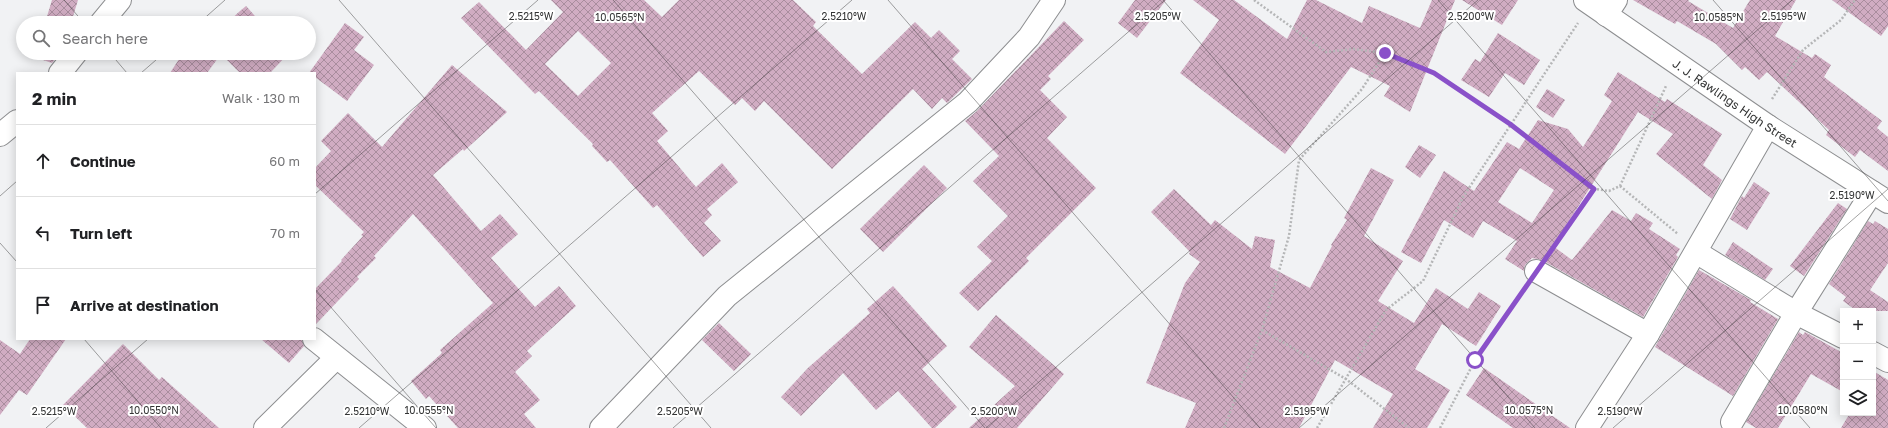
<!DOCTYPE html>
<html lang="en">
<head>
<meta charset="utf-8">
<style>
	:root { --surface:#fff; --page:#f6f6f6; --text:#202124; --muted:#757577; --line:#e0e0e0 }
	body { margin:0; font-family:"Golos Text",sans-serif; background:var(--page); color:var(--text) }
	.controls { position:absolute; right:12px; bottom:12px; display:grid; overflow:hidden; border-radius:0px; box-shadow:0 2px 10px #0003 }
	.controls button { width:36px; height:36px; display:grid; place-items:center; padding:0; border:0; border-bottom:1px solid var(--line); background:var(--surface); color:var(--text); font:20px sans-serif }
	.stop { position:absolute; width:12px; height:12px; margin:-9px; border:3px solid #8a51c9; border-radius:50%; background:#fff }
	.stop.end { background:#8a51c9; border-color:#fff; box-shadow:0 1px 4px #0008 }
	.list { margin:0; padding:0; list-style:none }
	h2 { display:flex; justify-content:space-between; align-items:center; height:52px; margin:0; padding:0 16px; font-size:17px }
	h2 small { font-size:13px; font-weight:400; color:var(--muted) }
	.list li { display:grid; grid-template-columns:26px 1fr auto; gap:12px; align-items:center; box-sizing:border-box; height:72px; padding:0 16px; border-top:1px solid var(--line) }
	.list b { display:block; font-size:15px; white-space:nowrap }
	.list em { font-size:13px; font-style:normal; color:var(--muted) }
	.icon { flex:none; width:22px; height:22px; fill:none; stroke:currentColor; stroke-width:2; stroke-linecap:round; stroke-linejoin:round }
	.map { position:relative; flex:none; width:1888px; height:428px; overflow:hidden }
	.search { position:absolute; background:var(--surface); box-shadow:0 2px 10px #0003; left:16px; top:16px; width:300px; height:44px; display:flex; align-items:center; gap:10px; box-sizing:border-box; padding:0 14px; border-radius:22px; color:var(--muted); font-size:15px }
	.panel { position:absolute; background:var(--surface); box-shadow:0 2px 10px #0003; left:16px; top:72px; width:300px; height:268px; border-radius:0px }
	.map>svg:first-child { display:block }
	.building { fill:url(#building-cross-hatch); fill-rule:evenodd }
	.lines { fill:none; stroke-linecap:round; stroke-linejoin:round }
	.minor-casing { stroke:#8d8e90; stroke-width:24 }
	.primary-casing { stroke:#8d8e90; stroke-width:24 }
	.path { stroke:#b5b6b7; stroke-width:2.5; stroke-dasharray:2 2; stroke-linecap:butt }
	.minor { stroke:#fff; stroke-width:22 }
	.primary { stroke:#fff; stroke-width:22 }
	.route { stroke:#8a51c9; stroke-width:5 }
	.ticks { fill:none; stroke:#323333; stroke-width:1; stroke-opacity:0.45 }
	.labels { text-anchor:middle; dominant-baseline:central; stroke-width:4; stroke-linejoin:round; paint-order:stroke }
	.street-label { font-size:12px; fill:#323333; stroke:#fff }
	.ticks-label { font-size:10px; text-anchor:middle; fill:#323333; stroke:#fff; stroke-width:4; stroke-linejoin:round; paint-order:stroke }
</style>
</head>
<body>
<div class="map">
<svg width="1888" height="428" viewBox="0 0 1888 428">
	<defs>
		<pattern id="building-cross-hatch" width="8" height="8" patternUnits="userSpaceOnUse"><rect width="8" height="8" fill="#d0acc2"/><path d="M0 0l8 8M0 8l8-8" fill="none" stroke="#a98d9e"/></pattern>
	</defs>
	<rect width="100%" height="100%" fill="#f1f2f4"/>
	<!-- building -->
	<g class="building">
		<polygon points="52,0 78,0 71,23 45,23"/>
		<path d="M 551,0 L 644,0 L 662,17 L 679,0 L 793,0 L 816,22 L 813,26 L 862,74 L 915,22 L 931,38 L 939,30 L 960,51 L 952,59 L 972,79 L 947,103 L 942,98 L 932,109 L 913,89 L 832,169 L 764,101 L 755,111 L 742,98 L 735,105 L 699,71 L 652,113 L 668,131 L 657,141 L 696,187 L 722,163 L 738,182 L 707,209 L 712,215 L 704,223 L 721,241 L 703,257 L 657,205 L 653,208 L 610,160 L 607,162 L 592,146 L 593,144 L 539,91 L 535,94 L 461,18 L 479,2 L 526,50 L 563,12 ZM 578,31 L 611,63 L 578,96 L 545,64 Z"/>
		<polygon points="1135,0 1166,0 1137,38 1118,23"/>
		<polygon points="1193,0 1234,0 1287,39 1307,0 1316,0 1362,23 1369,6 1420,28 1432,0 1455,0 1410,112 1384,96 1390,86 1351,67 1285,154 1180,73 1219,20"/>
		<polygon points="1462,0 1518,0 1502,25"/>
		<polygon points="1633,0 1689,0 1688,1 1733,28 1750,0 1796,0 1775,36 1812,58 1815,54 1831,65 1824,77 1882,121 1877,128 1888,137 1888,171 1860,150 1855,157 1826,135 1829,130 1767,72 1759,80 1745,67 1742,70 1716,44 1677,21 1675,24"/>
		<polygon points="1832,0 1888,0 1888,26 1881,36"/>
		<polygon points="246,6 261,23 227,23 240,11"/>
		<polygon points="1064,21 1084,40 1048,76 1051,79 1040,90 1067,117 1047,138 1096,188 1026,258 1029,261 978,311 959,293 992,261 977,247 1008,216 973,181 999,156 965,121 977,111"/>
		<polygon points="345,23 364,37 354,50 374,65 347,101 315,77 315,73 309,73"/>
		<polygon points="1498,33 1540,60 1524,85 1505,73 1489,97 1461,80 1475,59 1480,62"/>
		<polygon points="36,53 60,53 52,63 34,57"/>
		<polygon points="183,53 289,53 270,73 240,73 221,54 207,73 170,73"/>
		<polygon points="452,65 507,112 464,151 463,149 433,175 481,231 500,214 518,234 491,258 535,307 559,286 576,306 527,351 532,356 515,372 540,400 524,414 536,428 458,428 429,396 426,399 411,381 442,353 440,350 493,303 413,214 374,256 376,258 357,277 359,279 315,325 315,289 342,261 341,260 363,236 361,235 364,232 315,185 315,168 331,151 321,141 348,113 382,147"/>
		<path d="M 1618,72 L 1665,102 L 1667,99 L 1722,134 L 1703,165 L 1722,180 L 1712,199 L 1656,154 L 1673,134 L 1638,112 L 1553,246 L 1572,260 L 1612,210 L 1631,221 L 1636,213 L 1653,223 L 1649,229 L 1680,249 L 1676,255 L 1678,257 L 1643,317 L 1542,260 L 1532,258 L 1525,265 L 1524,271 L 1505,259 L 1517,241 L 1483,221 L 1473,238 L 1444,220 L 1421,263 L 1401,252 L 1444,171 L 1474,191 L 1507,142 L 1519,149 L 1538,120 L 1568,129 L 1583,147 L 1612,101 L 1604,95 ZM 1520,168 L 1554,190 L 1532,223 L 1498,202 Z"/>
		<polygon points="1547,89 1565,100 1553,118 1536,107"/>
		<polygon points="1419,145 1436,155 1420,178 1405,167"/>
		<polygon points="924,165 947,188 883,252 860,229"/>
		<polygon points="1371,168 1394,180 1364,236 1403,261 1378,301 1414,323 1436,288 1468,309 1479,292 1501,306 1476,346 1442,324 1415,369 1450,390 1427,428 1373,428 1393,394 1335,360 1299,428 1185,428 1196,403 1146,383 1185,283 1200,262 1189,254 1190,252 1151,212 1174,189 1211,225 1215,220 1252,249 1255,236 1275,240 1270,267 1310,288 1332,246 1331,245 1347,220 1344,218"/>
		<polygon points="1754,182 1770,193 1747,230 1730,219 1742,196 1744,198"/>
		<polygon points="1838,203 1847,209 1804,276 1790,266"/>
		<polygon points="1868,221 1873,224 1875,221 1888,229 1888,263 1870,290 1888,302 1888,311 1857,311 1843,301 1846,297 1829,284"/>
		<polygon points="1733,242 1773,269 1765,280 1725,255"/>
		<polygon points="1699,270 1751,300 1750,302 1778,319 1733,396 1655,347"/>
		<polygon points="893,286 947,346 922,369 957,407 935,428 932,428 898,391 876,410 843,373 801,416 781,397 808,368 870,313 867,309"/>
		<polygon points="996,315 1064,374 1017,428 969,428 1015,386 969,347"/>
		<polygon points="719,323 751,354 734,371 702,340"/>
		<polygon points="1799,332 1803,335 1805,332 1843,353 1843,392 1811,374 1778,428 1756,428 1746,422"/>
		<polygon points="30,339 66,339 27,395 19,390 0,415 0,340 20,354"/>
		<polygon points="261,339 302,339 304,346 289,363"/>
		<polygon points="123,344 159,380 162,377 219,428 87,428 63,405"/>
		<polygon points="1484,368 1570,428 1513,428 1466,395"/>
		<polygon points="1873,371 1888,380 1888,428 1841,428 1850,413 1873,413"/>
	</g>
	<g class="lines">
		<defs>
			<g id="minor">
				<polyline points="1606,15 1616,0"/>
				<polyline points="101,23 120,0"/>
				<polyline points="60,73 76,53"/>
				<polyline points="0,135 17,121"/>
				<polyline points="1696,252 1796,313 1843,337"/>
				<polyline points="1536,271 1648,334"/>
				<polyline points="314,339 425,428"/>
				<polyline points="1873,353 1888,361"/>
				<polyline points="1732,422 1796,313 1872,192"/>
				<polyline points="265,428 336,358"/>
				<polyline points="601,428 727,296 968,102 1029,37 1054,0"/>
				<polyline points="1587,428 1648,334 1768,126"/>
			</g>
			<g id="primary">
				<path id="s1" d="M 1585,0 L 1768,126 L 1888,202"/>
			</g>
		</defs>
		<!-- minor casing -->
		<use href="#minor" class="minor-casing"/>
		<!-- primary casing -->
		<use href="#primary" class="primary-casing"/>
		<!-- path -->
		<g class="path">
			<polyline points="1254,0 1326,52 1354,49 1385,53 1434,73 1510,124 1595,189"/>
			<polyline points="1772,99 1803,50 1841,20 1855,0"/>
			<polyline points="1620,186 1678,234"/>
			<polyline points="1549,252 1595,189 1609,191 1620,186 1666,86"/>
			<polyline points="1262,330 1346,379 1409,428"/>
			<polyline points="1224,428 1262,330 1289,236 1299,160 1362,89 1385,53"/>
			<polyline points="1317,428 1386,310 1423,281 1463,197 1578,23"/>
			<polyline points="1440,428 1475,360 1523,291"/>
		</g>
		<!-- minor -->
		<use href="#minor" class="minor"/>
		<!-- primary -->
		<use href="#primary" class="primary"/>
	</g>
	<g class="lines">
		<!-- route -->
		<polyline class="route" points="1385,53 1434,73 1510,124 1594,189 1475,360"/>
	</g>
	<!-- ticks -->
	<path class="ticks" d="M 64,0 L 84,23M 339,0 L 711,428M 613,0 L 985,428M 888,0 L 1260,428M 1163,0 L 1535,428M 1438,0 L 1810,428M 1713,0 L 1888,201M 199,23 L 225,0M 110,53 L 127,73M 141,73 L 164,53M 315,194 L 538,0M 0,196 L 17,181M 0,243 L 17,262M 315,289 L 436,428M 84,339 L 161,428M 46,428 L 148,339M 359,428 L 852,0M 673,428 L 1165,0M 986,428 L 1478,0M 1299,428 L 1792,0M 1613,428 L 1888,189"/>
	<g class="labels">
		<!-- street labels -->
		<g class="street-label">
			<text stroke="none"><textPath href="#s1" startOffset="182">J. J. Rawlings High Street</textPath></text>
		</g>
	</g>
	<g class="ticks-label">
		<text x="531" y="20">2.5215°W</text>
		<text x="844" y="20">2.5210°W</text>
		<text x="1158" y="20">2.5205°W</text>
		<text x="1471" y="20">2.5200°W</text>
		<text x="1784" y="20">2.5195°W</text>
		<text x="620" y="21">10.0565°N</text>
		<text x="1719" y="21">10.0585°N</text>
		<text x="1852" y="199">2.5190°W</text>
		<text x="154" y="414">10.0550°N</text>
		<text x="429" y="414">10.0555°N</text>
		<text x="1529" y="414">10.0575°N</text>
		<text x="1803" y="414">10.0580°N</text>
		<text x="54" y="415">2.5215°W</text>
		<text x="367" y="415">2.5210°W</text>
		<text x="680" y="415">2.5205°W</text>
		<text x="994" y="415">2.5200°W</text>
		<text x="1307" y="415">2.5195°W</text>
		<text x="1620" y="415">2.5190°W</text>
	</g>
</svg>
<div class="controls">
<button>+</button>
<button>−</button>
<button><svg class="icon" aria-label="layers" viewBox="0 0 24 24"><path d="M12 4l9 5-9 5-9-5zM3 14l9 5 9-5"/></svg></button>
</div>
<div class="stop" style="left:1475px;top:360px"></div>
<div class="stop end" style="left:1385px;top:53px"></div>
<div class="search"><svg class="icon" aria-label="search" viewBox="0 0 24 24"><circle cx="10" cy="10" r="6"/><path d="M15 15l6 6"/></svg>Search here</div>
<section class="panel">
<h2>2 min<small>Walk · 130 m</small></h2>
<ul class="list">
<li><svg class="icon" aria-label="ahead" viewBox="0 0 24 24"><path d="M12 20V5M6 11l6-6 6 6"/></svg><div><b>Continue</b></div><em>60 m</em></li>
<li><svg class="icon" aria-label="left" viewBox="0 0 24 24"><path d="M17 20v-9H6M10 6l-5 5 5 5"/></svg><div><b>Turn left</b></div><em>70 m</em></li>
<li><svg class="icon" aria-label="arrive" viewBox="0 0 24 24"><path d="M6 21V4h12l-3 4 3 4H6"/></svg><div><b>Arrive at destination</b></div></li>
</ul>
</section>
</div>
</body>
</html>
